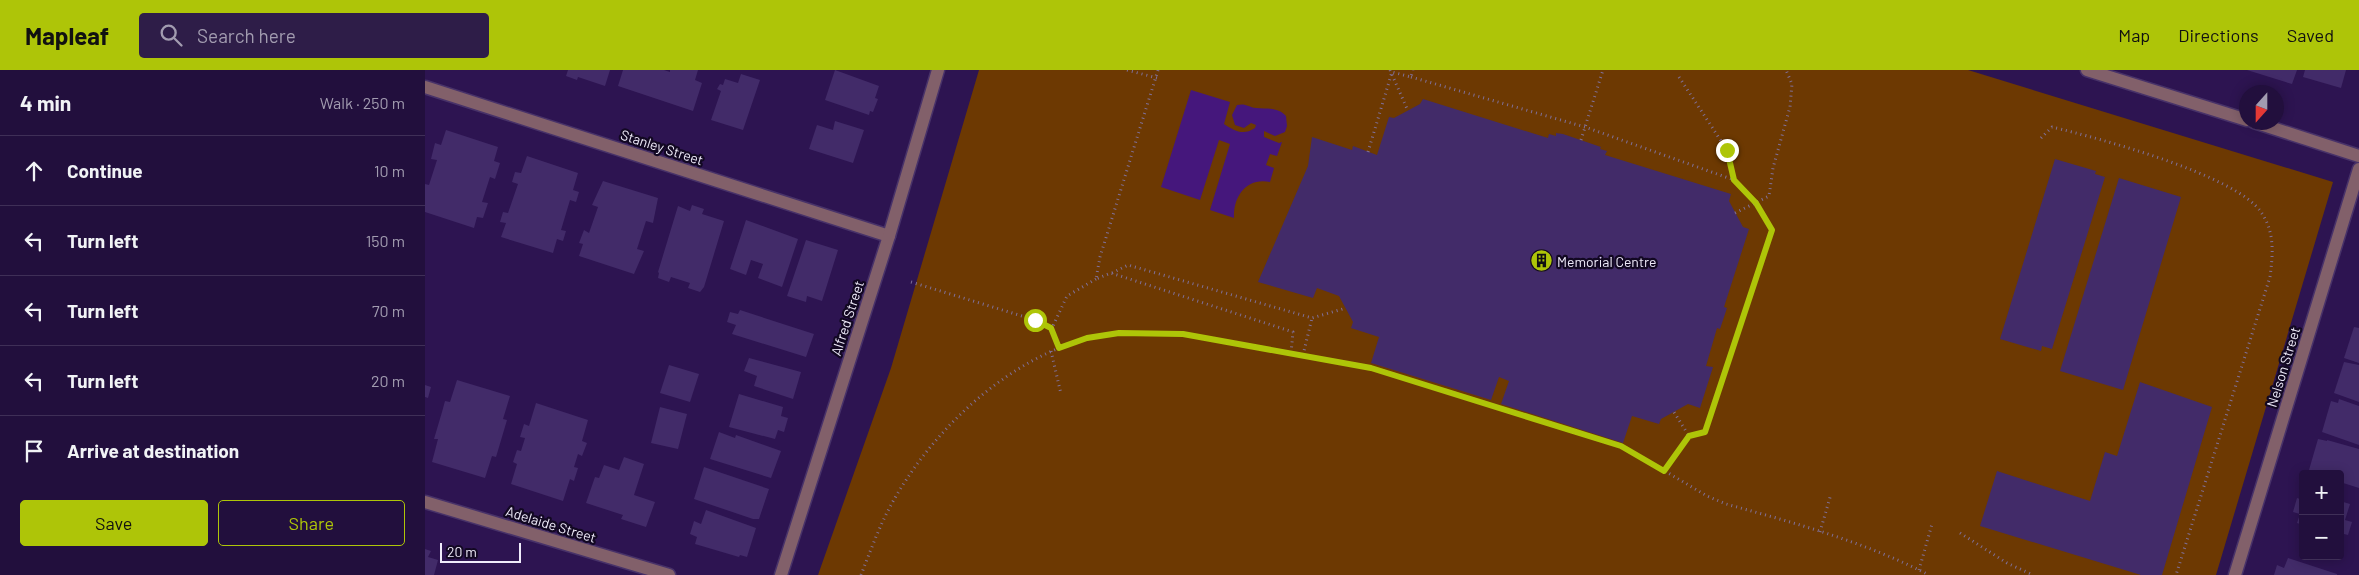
<!DOCTYPE html>
<html lang="en">
<head>
<meta charset="utf-8">
<style>
	:root { --surface:#220f3d; --page:#2e1d48; --text:#f1f3f6; --muted:#a29cb0; --line:#3f2f57; --accent:#aec508 }
	body { margin:0; font-family:Barlow,sans-serif; background:var(--page); color:var(--text) }
	.controls { position:absolute; right:15px; bottom:15px; display:grid; overflow:hidden; border-radius:5px; box-shadow:0 2px 12px #0003 }
	.controls button { width:45px; height:45px; display:grid; place-items:center; padding:0; border:0; border-bottom:1px solid var(--line); background:var(--surface); color:var(--text); font:25px sans-serif }
	.compass { position:absolute; left:1814px; top:15px; width:45px; height:45px; border-radius:50%; background:var(--surface); box-shadow:0 2px 12px #0003; rotate:201deg }
	.scale { position:absolute; left:15px; bottom:12px; width:81px; box-sizing:border-box; padding-left:5px; border:2px solid #efebfa; border-top:0; font-size:14px; line-height:18px; white-space:nowrap; color:#efebfa; -webkit-text-stroke:4px #120822; paint-order:stroke }
	.stop { position:absolute; width:15px; height:15px; margin:-11px; border:4px solid #aec508; border-radius:50%; background:#fff }
	.stop.end { background:#aec508; border-color:#fff; box-shadow:0 1px 5px #0008 }
	.list { margin:0; padding:0; list-style:none }
	h2 { display:flex; justify-content:space-between; align-items:center; height:65px; margin:0; padding:0 20px; font-size:21px }
	h2 small { font-size:16px; font-weight:400; color:var(--muted) }
	.list li { display:grid; grid-template-columns:32px 1fr auto; gap:15px; align-items:center; box-sizing:border-box; height:70px; padding:0 20px; border-top:1px solid var(--line) }
	.list b { display:block; font-size:19px; white-space:nowrap }
	.list em { font-size:16px; font-style:normal; color:var(--muted) }
	.actions { display:flex; gap:10px; padding:15px 20px }
	.actions a { flex:1; padding:11px 0; border:1px solid var(--accent); border-radius:5px; text-align:center; font-size:18px; color:var(--accent) }
	.actions .main { background:var(--accent); color:#111 }
	.icon { flex:none; width:28px; height:28px; fill:none; stroke:currentColor; stroke-width:2; stroke-linecap:round; stroke-linejoin:round }
	.map { position:relative; flex:none; width:1934px; height:505px; overflow:hidden }
	header { display:flex; align-items:center; gap:30px; box-sizing:border-box; height:70px; padding:0 25px; background:var(--accent); color:#111 }
	header strong { font-size:24px }
	nav { display:flex; gap:28px; margin-inline-start:auto; font-size:18px }
	.search { width:350px; height:45px; background:var(--page); display:flex; align-items:center; gap:12px; box-sizing:border-box; padding:0 18px; border-radius:5px; color:var(--muted); font-size:19px }
	main { display:flex }
	aside { flex:1; background:var(--surface) }
	.map>svg:first-child { display:block }
	.green { fill:#6d3902 }
	.water { fill:#45177c }
	.building { fill:#422b69 }
	.lines { fill:none; stroke-linecap:round; stroke-linejoin:round }
	.minor-casing { stroke:#483269; stroke-width:15 }
	.path { stroke:#807099; stroke-width:3; stroke-dasharray:1 4; stroke-linecap:butt }
	.minor { stroke:#82606a; stroke-width:12 }
	.route { stroke:#aec508; stroke-width:6 }
	.labels { text-anchor:middle; dominant-baseline:central; stroke-width:4.5; stroke-linejoin:round; paint-order:stroke }
	.street-label { font-size:14px; fill:#efebfa; stroke:#120822 }
	.poi-label { font-size:14px; fill:#efebfa; stroke:#120822; text-anchor:start }
</style>
</head>
<body>
<header>
<strong>Mapleaf</strong>
<div class="search"><svg class="icon" aria-label="search" viewBox="0 0 24 24"><circle cx="10" cy="10" r="6"/><path d="M15 15l6 6"/></svg>Search here</div>
<nav><a>Map</a><a>Directions</a><a>Saved</a></nav>
</header>
<main>
<aside>
<h2>4 min<small>Walk · 250 m</small></h2>
<ul class="list">
<li><svg class="icon" aria-label="ahead" viewBox="0 0 24 24"><path d="M12 20V5M6 11l6-6 6 6"/></svg><div><b>Continue</b></div><em>10 m</em></li>
<li><svg class="icon" aria-label="left" viewBox="0 0 24 24"><path d="M17 20v-9H6M10 6l-5 5 5 5"/></svg><div><b>Turn left</b></div><em>150 m</em></li>
<li><svg class="icon" aria-label="left" viewBox="0 0 24 24"><path d="M17 20v-9H6M10 6l-5 5 5 5"/></svg><div><b>Turn left</b></div><em>70 m</em></li>
<li><svg class="icon" aria-label="left" viewBox="0 0 24 24"><path d="M17 20v-9H6M10 6l-5 5 5 5"/></svg><div><b>Turn left</b></div><em>20 m</em></li>
<li><svg class="icon" aria-label="arrive" viewBox="0 0 24 24"><path d="M6 21V4h12l-3 4 3 4H6"/></svg><div><b>Arrive at destination</b></div></li>
</ul>
<div class="actions"><a class="main">Save</a><a>Share</a></div>
</aside>
<div class="map">
<svg width="1934" height="505" viewBox="0 0 1934 505">
	<rect width="100%" height="100%" fill="#2d1451"/>
	<!-- green -->
	<polygon class="green" points="554,0 1543,0 1908,112 1791,505 393,505 466,298"/>
	<!-- water -->
	<path class="water" d="M 766,20 L 805,32 L 799,54 C 810,61 818,66 830,58 L 831,55 L 826,53 L 819,58 L 810,55 L 807,45 L 812,35 C 821,33 823,37 831,38 C 842,39 853,37 861,46 L 862,56 L 860,62 L 850,66 L 839,61 L 839,67 L 854,73 L 857,72 L 852,86 L 845,84 L 841,95 L 849,98 L 845,112 C 822,107 808,126 809,148 L 785,140 L 805,74 L 794,70 L 775,130 L 736,117 Z"/>
	<!-- building -->
	<g class="building">
		<polygon points="143,0 185,0 180,16 153,7 152,10 141,6"/>
		<polygon points="198,0 239,0 245,2 245,0 273,0 270,10 277,13 268,41 193,16"/>
		<polygon points="410,0 454,16 450,28 453,29 448,42 445,41 444,45 400,30"/>
		<polygon points="1822,0 1872,0 1867,14"/>
		<polygon points="1880,0 1921,0 1916,18 1878,7"/>
		<polygon points="316,4 335,10 318,60 286,50 296,21 292,19 295,14 298,15 300,9 313,13"/>
		<polygon points="998,29 1123,68 1124,64 1131,66 1131,63 1138,64 1176,77 1175,79 1182,81 1180,85 1306,124 1304,131 1318,157 1324,159 1299,237 1302,238 1295,259 1292,258 1281,296 1288,297 1275,338 1263,334 1236,349 1234,354 1207,346 1198,373 1076,334 1084,311 1074,307 1066,330 946,293 954,267 926,258 928,252 914,226 892,218 888,228 833,212 883,96 887,67 927,80 928,76 952,85 964,47 969,48 995,34"/>
		<polygon points="410,51 439,60 428,93 384,79 392,55 408,60"/>
		<polygon points="21,60 73,77 69,91 75,93 70,109 65,107 57,132 63,133 58,148 52,147 49,158 0,142 0,114 4,115 12,90 6,89 10,73 16,75"/>
		<polygon points="102,86 153,103 148,120 154,122 151,132 145,130 136,160 141,161 138,171 132,169 128,183 76,167 81,153 75,152 78,142 83,143 93,114 87,112 90,102 96,103"/>
		<polygon points="1630,89 1671,101 1670,104 1680,107 1627,279 1617,276 1616,281 1575,269"/>
		<polygon points="1694,108 1756,127 1698,320 1635,301"/>
		<polygon points="178,111 233,128 228,153 221,151 212,179 219,181 209,204 154,186 158,174 154,173 159,160 164,163 173,137 167,135"/>
		<polygon points="267,135 279,139 277,144 299,151 279,217 275,222 263,218 265,213 246,207 244,212 233,208 234,203 233,202 253,136 265,141"/>
		<polygon points="321,150 373,169 357,217 333,208 338,194 326,190 321,205 305,199"/>
		<polygon points="381,170 413,180 397,231 382,226 381,232 362,226"/>
		<polygon points="315,240 389,264 381,287 307,264 311,255 302,252 305,242 313,244"/>
		<polygon points="1929,257 1934,258 1934,293 1919,288"/>
		<polygon points="324,288 376,302 368,329 329,316 332,306 319,301"/>
		<polygon points="1919,292 1934,295 1934,332 1909,323"/>
		<polygon points="244,295 274,304 265,332 235,323"/>
		<polygon points="32,310 85,326 78,349 82,350 74,377 71,387 67,386 60,408 7,392 13,369 9,369 17,342 20,331 25,332"/>
		<polygon points="1715,312 1787,337 1737,505 1716,505 1555,456 1572,401 1665,431 1680,382 1692,386"/>
		<polygon points="0,315 6,317 3,328 0,327"/>
		<polygon points="314,324 358,337 356,346 363,348 359,362 353,360 350,369 304,357"/>
		<polygon points="1914,329 1934,336 1934,375 1897,362 1906,331 1913,333"/>
		<polygon points="111,333 163,350 157,371 162,373 157,386 153,384 149,397 153,398 149,411 145,409 138,431 86,414 92,394 88,392 92,380 96,381 100,368 95,367 99,354 104,356"/>
		<polygon points="235,337 262,344 253,379 226,373"/>
		<polygon points="294,362 310,368 311,365 356,381 346,408 285,389"/>
		<polygon points="1893,369 1902,371 1902,370 1934,379 1934,418 1915,412 1915,404 1892,404 1884,400"/>
		<polygon points="199,387 219,394 209,425 230,432 221,457 196,449 198,445 161,433 170,407 174,408 179,395 194,400"/>
		<polygon points="279,397 344,419 334,449 328,449 269,429"/>
		<polygon points="1872,428 1878,430 1878,455 1872,453 1875,444 1868,442"/>
		<polygon points="1915,431 1925,434 1920,450 1927,452 1923,465 1915,463"/>
		<polygon points="281,440 331,458 322,487 315,485 314,487 270,474 272,467 265,464 269,451 276,454"/>
		<polygon points="0,479 6,481 3,487 13,490 9,505 0,505"/>
		<polygon points="1863,488 1912,504 1912,505 1849,505 1852,495 1859,498"/>
	</g>
	<g class="lines">
		<defs>
			<g id="minor">
				<polyline points="1662,0 1822,50"/>
				<polyline points="0,17 464,166"/>
				<polyline points="1829,52 1934,86"/>
				<polyline points="0,432 244,505"/>
				<polyline points="356,505 464,166 513,0"/>
				<polyline points="1810,505 1934,99"/>
			</g>
		</defs>
		<!-- minor casing -->
		<use href="#minor" class="minor-casing"/>
		<!-- path -->
		<g class="path">
			<polyline points="702,0 732,8"/>
			<polyline points="733,0 675,187 671,209 686,203 868,262 866,283"/>
			<polyline points="965,0 983,41"/>
			<polyline points="986,7 1160,57 1309,110 1331,133 1347,160 1280,362 1264,366"/>
			<polyline points="1254,7 1302,80 1309,109"/>
			<path d="M 1616,68 L 1627,57 C 1673,68 1811,105 1836,142 C 1850,162 1848,184 1845,207 L 1751,505"/>
			<polyline points="1156,70 1178,0"/>
			<polyline points="943,82 967,2 986,7 988,0"/>
			<polyline points="1310,143 1344,126 1348,98 1365,37 1367,14 1361,0"/>
			<polyline points="687,203 703,195 887,248 921,238"/>
			<path d="M 671,209 L 642,226 L 627,258 L 634,278 L 662,269 L 693,263 L 758,264 L 946,297 L 1196,375 L 1282,426 L 1301,434 C 1370,453 1440,472 1504,505"/>
			<polyline points="486,212 610,250 627,258"/>
			<polyline points="626,281 636,324"/>
			<polyline points="878,285 887,248"/>
			<polyline points="1239,401 1264,366 1249,342"/>
			<polyline points="1395,462 1406,424"/>
			<polyline points="1535,463 1582,493 1608,505"/>
			<polyline points="1494,500 1507,454"/>
			<path d="M 436,505 C 445,482 454,457 466,435 C 502,369 564,307 634,278"/>
		</g>
		<!-- minor -->
		<use href="#minor" class="minor"/>
	</g>
	<g class="lines">
		<!-- route -->
		<polyline class="route" points="610,250 626,258 634,278 662,268 694,263 758,264 946,298 1196,376 1239,401 1264,366 1280,362 1347,160 1331,133 1309,110 1302,80"/>
	</g>
	<!-- icons -->
	<defs>
		<symbol id="building-disc" viewBox="-11 -11 22 22"><circle r="9.5" fill="#aec508" stroke="#120822"/><path d="M-4-6H4V6H1V3H-1V6H-4ZM-2.5-4.3h1.7v1.8h-1.7ZM.8-4.3h1.7v1.8H.8ZM-2.5-1h1.7V.8h-1.7ZM.8-1h1.7V.8H.8Z" fill="#111"/></symbol>
	</defs>
	<g fill-rule="evenodd">
		<use href="#building-disc" x="1104" y="178" width="25" height="25"/>
	</g>
	<g class="labels">
		<!-- street labels -->
		<g class="street-label">
			<text transform="translate(237 77) rotate(18)">Stanley Street</text>
			<text transform="translate(422 248) rotate(-72)">Alfred Street</text>
			<text transform="translate(1858 297) rotate(-73)">Nelson Street</text>
			<text transform="translate(126 454) rotate(17)">Adelaide Street</text>
		</g>
		<!-- poi labels -->
		<g class="poi-label">
			<text x="1132" y="191">Memorial Centre</text>
		</g>
	</g>
</svg>
<div class="controls">
<button>+</button>
<button>−</button>
</div>
<svg class="compass" viewBox="-18 -18 36 36"><path d="M0-13l5 13h-10z" fill="#e53935"/><path d="M0 13l5-13h-10z" fill="#a29cb0"/></svg>
<div class="scale">20 m</div>
<div class="stop" style="left:610px;top:250px"></div>
<div class="stop end" style="left:1302px;top:80px"></div>
</div>
</main>
</body>
</html>
